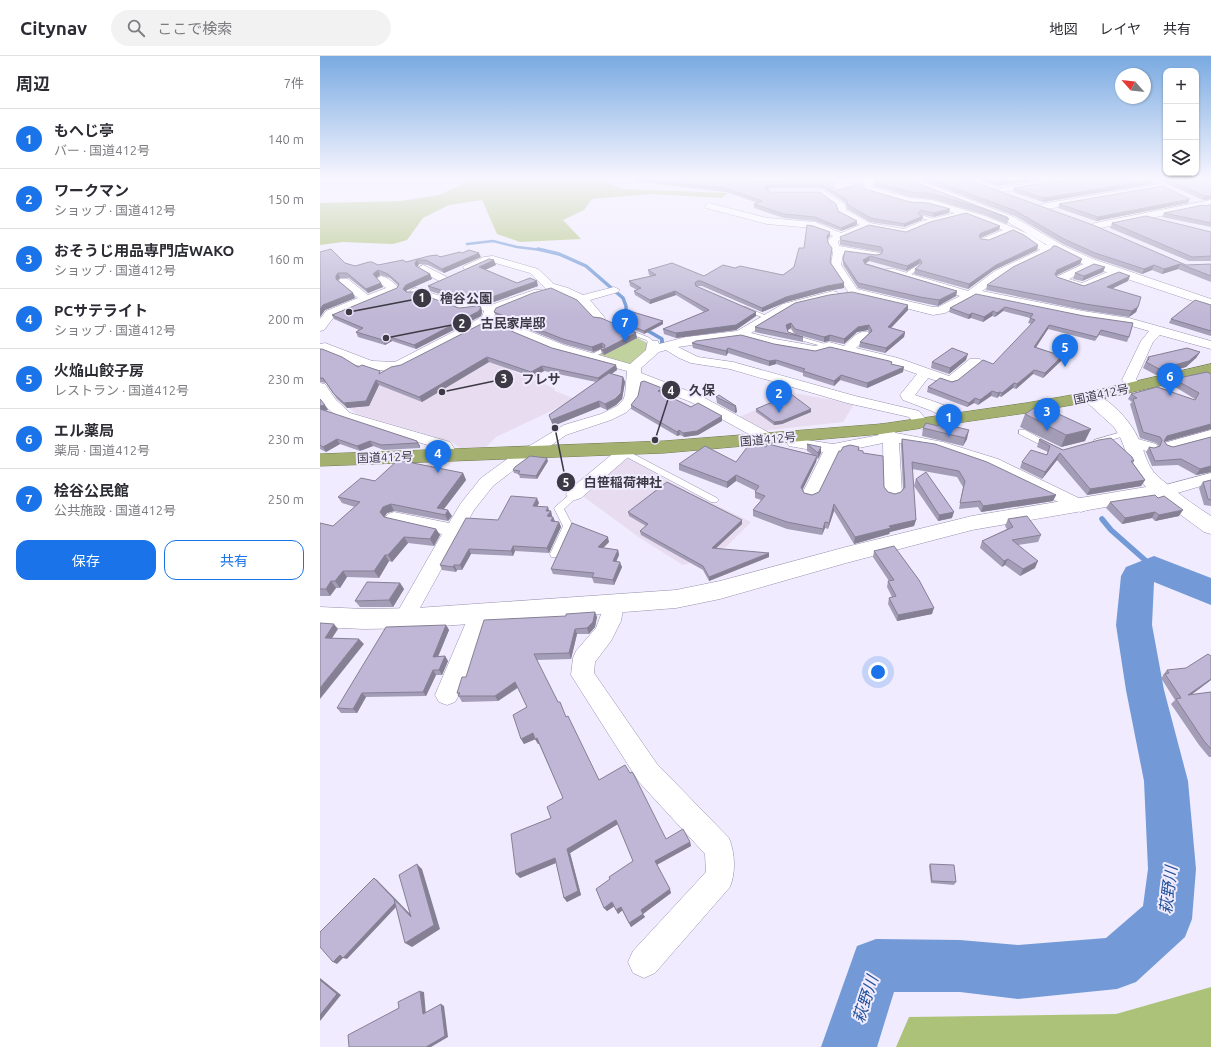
<!DOCTYPE html>
<html lang="ja">
<head>
<meta charset="utf-8">
<style>
	:root { --surface:#fff; --page:#f2f2f3; --text:#2b2b33; --muted:#7c7c81; --line:#e1e1e2; --accent:#1a73e8 }
	body { margin:0; font-family:Ubuntu,"Noto Sans JP",sans-serif; background:var(--page); color:var(--text) }
	.controls { position:absolute; right:12px; top:12px; display:grid; overflow:hidden; border-radius:8px; box-shadow:0 1px 3px #0004 }
	.controls button { width:36px; height:36px; display:grid; place-items:center; padding:0; border:0; border-bottom:1px solid var(--line); background:var(--surface); color:var(--text); font:20px sans-serif }
	.compass { position:absolute; left:795px; top:12px; width:36px; height:36px; border-radius:50%; background:var(--surface); box-shadow:0 1px 3px #0004; rotate:297deg }
	.you { position:absolute; left:558px; top:616px; width:14px; height:14px; margin:-10px; border:3px solid #fff; border-radius:50%; background:#1a73e8; box-shadow:0 0 0 6px #1a73e833 }
	.badge { display:grid; place-items:center; width:26px; height:26px; border-radius:50%; background:var(--accent); color:#fff; font-size:13px; font-weight:700 }
	.pin { position:absolute; translate:-50% -33px; filter:drop-shadow(0 1px 2px #0008) }
	.pin::after { content:''; position:absolute; top:21px; width:14px; height:12px; background:inherit; clip-path:polygon(0 0,100% 0,50% 100%) }
	.list { margin:0; padding:0; list-style:none }
	h2 { display:flex; justify-content:space-between; align-items:center; height:52px; margin:0; padding:0 16px; font-size:17px }
	h2 small { font-size:13px; font-weight:400; color:var(--muted) }
	.list li { display:grid; grid-template-columns:26px 1fr auto; gap:12px; align-items:center; box-sizing:border-box; height:60px; padding:0 16px; border-top:1px solid var(--line) }
	.list b { display:block; font-size:15px; white-space:nowrap }
	.list p { margin:0; font-size:13px; white-space:nowrap; color:var(--muted) }
	.list em { font-size:13px; font-style:normal; color:var(--muted) }
	.actions { display:flex; gap:8px; padding:12px 16px }
	.actions a { flex:1; padding:9px 0; border:1px solid var(--accent); border-radius:12px; text-align:center; font-size:14px; color:var(--accent) }
	.actions .main { background:var(--accent); color:#fff }
	.icon { flex:none; width:22px; height:22px; fill:none; stroke:currentColor; stroke-width:2; stroke-linecap:round; stroke-linejoin:round }
	.map { position:relative; flex:none; width:891px; height:991px; overflow:hidden }
	header { display:flex; align-items:center; gap:24px; box-sizing:border-box; height:56px; padding:0 20px; background:var(--surface); border-bottom:1px solid var(--line) }
	header strong { font-size:19px }
	nav { display:flex; gap:22px; margin-inline-start:auto; font-size:14px }
	.search { width:280px; height:36px; background:var(--page); display:flex; align-items:center; gap:10px; box-sizing:border-box; padding:0 14px; border-radius:22px; color:var(--muted); font-size:15px }
	main { display:flex }
	aside { flex:1; background:var(--surface) }
	.map>svg:first-child { display:block }
	.commercial { fill:#e8dcf0 }
	.green { fill:#c2d29e }
	.forest { fill:#adc279 }
	.lines { fill:none; stroke-linecap:round; stroke-linejoin:round }
	.stream-far3 { stroke:#739ad6; stroke-width:2.5 }
	.stream-far2 { stroke:#739ad6; stroke-width:3.5 }
	.stream-far1 { stroke:#739ad6; stroke-width:4 }
	.stream { stroke:#739ad6; stroke-width:5.5 }
	.river { fill:#739ad6; fill-rule:evenodd }
	.service-casing { stroke:#9991ae; stroke-width:1 }
	.minor-casing { stroke:#9991ae; stroke-width:1 }
	.tertiary-casing { stroke:#9991ae; stroke-width:1 }
	.trunk-casing { stroke:#707a4b; stroke-width:1 }
	.service { fill:#fff; fill-rule:evenodd }
	.minor { fill:#fff; fill-rule:evenodd }
	.tertiary { fill:#fff; fill-rule:evenodd }
	.trunk { fill:#a3b070; fill-rule:evenodd }
	.wall { fill:#a49db7 }
	.shaded-wall { fill:#868095 }
	.building { fill:#bfb7d5; stroke:#868095 }
	.labels { text-anchor:middle; dominant-baseline:central; stroke-width:4; stroke-linejoin:round; paint-order:stroke }
	.street-label { font-size:12px; fill:#3d3a46; stroke:#f0ebfe }
	.near-water-label { font-size:16px; font-style:italic; fill:#205099; stroke:#f0ebfe }
	.leader { fill:none; stroke:#3d3a46; stroke-width:1.5 }
	.callout-dot { fill:#3d3a46; stroke:#f0ebfe; stroke-width:1.5 }
	.mark-label { font-size:12px; text-anchor:middle; font-weight:bold; fill:#fff }
	.callout-label { font-size:13px; text-anchor:middle; font-weight:bold; fill:#3d3a46; stroke:#f0ebfe; stroke-width:4; stroke-linejoin:round; paint-order:stroke }
</style>
</head>
<body>
<header>
<strong>Citynav</strong>
<div class="search"><svg class="icon" aria-label="search" viewBox="0 0 24 24"><circle cx="10" cy="10" r="6"/><path d="M15 15l6 6"/></svg>ここで検索</div>
<nav><a>地図</a><a>レイヤ</a><a>共有</a></nav>
</header>
<main>
<aside>
<h2>周辺<small>7件</small></h2>
<ul class="list">
<li><span class="badge">1</span><div><b>もへじ亭</b><p>バー · 国道412号</p></div><em>140 m</em></li>
<li><span class="badge">2</span><div><b>ワークマン</b><p>ショップ · 国道412号</p></div><em>150 m</em></li>
<li><span class="badge">3</span><div><b>おそうじ用品専門店WAKO</b><p>ショップ · 国道412号</p></div><em>160 m</em></li>
<li><span class="badge">4</span><div><b>PCサテライト</b><p>ショップ · 国道412号</p></div><em>200 m</em></li>
<li><span class="badge">5</span><div><b>火焔山餃子房</b><p>レストラン · 国道412号</p></div><em>230 m</em></li>
<li><span class="badge">6</span><div><b>エル薬局</b><p>薬局 · 国道412号</p></div><em>230 m</em></li>
<li><span class="badge">7</span><div><b>桧谷公民館</b><p>公共施設 · 国道412号</p></div><em>250 m</em></li>
</ul>
<div class="actions"><a class="main">保存</a><a>共有</a></div>
</aside>
<div class="map">
<svg width="891" height="991" viewBox="0 0 891 991">
	<rect width="100%" height="100%" fill="#f0ebfe"/>
	<!-- commercial -->
	<g class="commercial">
		<polygon points="165,266 203,308 192,315 234,332 235,335 263,346 246,348 176,381 164,393 143,394 132,386 37,358 19,344"/>
		<polygon points="474,337 534,348 523,366 439,375 415,363"/>
		<polygon points="304,399 355,429 431,466 408,489 390,501 363,509 320,482 260,438"/>
	</g>
	<!-- green -->
	<polygon class="green" points="316,281 327,287 328,292 325,296 310,308 273,300 288,291 295,293"/>
	<!-- forest -->
	<g class="forest">
		<polygon points="156,121 289,121 288,127 305,133 408,137 401,142 332,138 272,143 264,154 243,164 261,183 200,186 177,178 162,144 129,149 103,162 87,184 73,188 23,186 0,189 0,147 81,145 119,139"/>
		<polygon points="891,931 891,991 576,991 589,961 796,958"/>
	</g>
	<g class="lines">
		<!-- stream-far3 -->
		<polyline class="stream-far3" points="147,188 173,185 197,191 222,194"/>
		<!-- stream-far2 -->
		<g class="stream-far2">
			<polyline points="218,193 239,198 266,210 303,242 306,250 306,261 309,263"/>
			<polyline points="323,272 342,283 342,287"/>
		</g>
		<!-- stream-far1 -->
		<polyline class="stream-far1" points="342,286 342,288"/>
		<!-- stream -->
		<polyline class="stream" points="782,463 791,474 834,512"/>
		<!-- river -->
		<polygon class="river" points="834,500 891,522 891,549 834,526 832,569 844,634 868,725 876,813 872,863 865,881 816,926 797,933 698,943 640,936 574,936 557,991 501,991 537,890 556,883 640,884 698,889 786,882 823,850 828,813 824,725 806,634 796,569 801,520 806,511"/>
		<defs>
			<g id="service">
				<polygon points="601,159 617,164 617,165 615,166 599,161"/>
				<polygon points="598,209 600,210 600,212 587,221 583,221 583,219"/>
				<polygon points="422,251 426,251 449,261 444,262 422,253"/>
				<polygon points="305,272 330,282 336,288 331,289 326,284 303,275 303,273"/>
				<polygon points="470,273 472,274 474,279 512,290 509,292 469,281 467,275"/>
				<polygon points="282,293 284,294 284,296 269,303 266,301"/>
				<polygon points="699,374 705,374 734,390 733,392 727,392 699,378"/>
				<polygon points="798,377 808,377 812,379 811,381 801,381 777,388 773,386 774,384"/>
				<polygon points="304,393 397,442 399,444 397,446 391,446 301,398 300,396"/>
				<polygon points="255,435 260,438 244,453 253,470 239,501 231,501 230,498 243,470 234,452 252,436"/>
			</g>
			<g id="minor">
				<path d="M 407,121 L 465,122 L 469,124 C 460,132 424,125 411,123 Z"/>
				<path d="M 526,121 C 535,121 548,119 554,127 L 551,131 L 590,142 L 612,144 L 665,160 L 709,178 L 726,189 L 731,188 L 736,191 L 735,193 L 730,194 L 729,197 L 691,215 L 662,235 L 763,255 L 809,262 L 891,285 L 891,293 L 840,279 L 833,286 L 816,323 L 823,331 L 821,334 C 812,336 807,331 802,324 L 821,285 L 829,275 L 808,269 L 763,263 L 655,241 L 625,257 L 613,259 L 534,239 L 529,237 L 511,209 L 513,196 L 509,190 L 508,184 L 513,180 L 493,172 L 447,168 L 386,152 L 385,150 L 389,147 L 447,162 L 495,166 L 521,177 L 540,169 L 518,157 L 517,151 L 500,138 L 450,138 L 446,136 L 450,134 L 502,134 L 525,148 L 526,154 L 550,167 L 584,173 L 603,165 L 635,157 L 608,149 L 590,148 L 545,135 L 543,131 L 545,127 L 527,123 ZM 645,160 L 683,174 L 661,183 L 659,185 L 661,187 L 667,187 L 692,177 L 703,182 L 720,194 L 675,215 L 648,235 L 574,213 L 566,213 L 565,215 L 566,217 L 640,240 L 618,251 L 613,251 L 537,233 L 521,209 L 523,198 L 556,202 L 560,201 L 561,199 L 560,197 L 519,190 L 518,185 L 548,172 L 585,179 L 609,169 Z"/>
				<polygon points="745,121 763,121 759,123 675,137 671,135 675,133"/>
				<polygon points="841,128 845,130 844,132 722,154 718,151 722,148"/>
				<polygon points="891,144 891,150 775,173 770,170 775,167"/>
				<polygon points="173,200 218,213 234,228 248,232 263,239 294,231 300,234 298,236 270,244 285,262 283,265 275,265 258,245 240,237 226,233 210,217 172,206 148,215 143,212 144,210 164,201"/>
				<polygon points="772,204 776,205 777,207 776,209 749,223 762,227 792,214 800,214 801,216 800,218 763,234 736,225 735,223 736,221"/>
				<polygon points="103,209 127,221 128,223 127,225 119,225 99,214 98,212"/>
				<path d="M 61,220 C 68,221 75,228 80,233 L 78,235 L 14,261 L 4,274 L 0,275 L 0,263 L 6,255 L 38,242 L 20,227 L 19,225 L 20,223 L 28,223 L 48,239 L 66,232 L 56,223 Z"/>
				<path d="M 96,232 L 142,247 L 160,245 L 171,249 L 214,234 L 222,234 L 224,236 L 222,238 L 176,255 L 174,261 L 244,289 L 310,308 L 326,294 L 327,288 L 328,285 L 338,285 L 339,288 L 366,281 L 417,275 L 463,248 L 513,235 L 517,236 L 519,238 L 517,240 L 471,252 L 431,277 L 455,283 L 495,290 L 509,286 L 524,290 C 531,283 538,274 548,276 L 550,279 L 536,292 L 578,302 L 629,320 L 650,303 L 660,303 L 662,306 L 636,328 L 631,329 L 608,322 L 595,339 C 608,344 637,351 645,363 L 642,366 L 637,368 L 612,355 L 583,344 L 580,339 L 597,318 L 569,308 L 510,294 L 495,298 L 454,291 L 421,282 L 358,291 L 378,301 L 413,306 L 535,340 L 599,355 L 610,368 L 607,371 L 602,373 L 597,371 L 589,361 L 527,347 L 410,313 L 371,307 L 359,302 L 346,294 L 339,296 L 321,312 L 321,317 L 381,340 L 455,380 L 457,383 L 455,386 L 449,388 L 443,386 L 371,346 L 321,327 L 318,344 L 307,356 L 291,364 L 246,379 L 226,393 L 213,399 L 173,430 L 154,454 L 91,568 L 84,570 L 77,568 L 74,562 L 122,478 L 68,466 L 65,462 L 68,458 L 74,456 L 129,467 L 141,447 L 161,422 L 201,393 L 211,389 L 244,369 L 281,358 L 297,350 L 303,344 L 305,339 L 307,315 L 234,295 L 168,268 L 78,314 C 52,318 28,306 5,296 L 0,297 L 0,288 L 5,287 L 52,305 L 75,306 L 162,261 L 164,255 L 159,253 L 141,255 L 92,237 L 90,235 L 92,233 Z"/>
				<polygon points="0,327 5,328 16,344 30,357 130,386 138,398 136,401 130,403 124,401 118,392 20,363 5,350 0,343"/>
				<polygon points="561,368 566,370 576,377 623,386 678,403 767,446 770,450 767,454 761,456 755,454 666,411 614,393 579,387 582,437 579,441 573,443 567,441 564,437 563,387 519,396 497,442 491,444 485,442 482,438 503,396 469,390 463,381 465,378 471,376 477,378 480,383 513,388 559,379 553,373 556,370"/>
				<polygon points="891,374 891,384 850,395 844,393 842,390 844,387"/>
				<polygon points="811,381 836,388 838,391 836,394 830,396 805,389 803,386 805,383"/>
				<polygon points="308,388 314,390 316,393 314,396 261,442 255,444 249,442 246,438 249,434 302,390"/>
				<polygon points="891,417 891,427 844,441 838,439 835,435 838,431"/>
				<path d="M 294,540 L 301,542 L 304,548 L 301,565 L 291,585 L 275,606 L 274,617 L 337,708 L 409,782 C 415,797 416,816 410,831 L 335,917 L 324,922 L 313,917 L 308,906 L 313,895 L 386,816 L 385,798 L 319,726 L 251,619 L 253,602 L 256,595 L 276,572 L 287,542 Z"/>
				<polygon points="160,549 167,551 170,557 139,639 135,646 127,649 119,646 115,639 150,557 153,551"/>
			</g>
			<g id="tertiary">
				<polygon points="577,121 590,121 694,161 742,189 773,203 891,243 891,251 765,209 734,193 686,165 579,123"/>
				<path d="M 769,336 C 789,341 811,365 819,384 C 824,394 826,406 833,415 C 838,422 845,426 851,431 C 864,442 877,451 891,460 L 891,478 L 884,476 L 838,442 L 652,474 L 526,507 L 400,543 L 356,552 L 97,572 L 44,573 L 0,571 L 0,551 L 44,553 L 97,552 L 356,534 L 400,525 L 526,491 L 652,460 L 826,431 L 813,414 L 801,383 L 794,371 L 761,341 L 763,337 Z"/>
			</g>
			<polygon id="trunk" points="891,308 891,318 769,346 706,357 561,378 344,397 0,410 0,398 344,385 561,368 706,347 769,336"/>
		</defs>
		<!-- service casing -->
		<use href="#service" class="service-casing"/>
		<!-- minor casing -->
		<use href="#minor" class="minor-casing"/>
		<!-- tertiary casing -->
		<use href="#tertiary" class="tertiary-casing"/>
		<!-- trunk casing -->
		<use href="#trunk" class="trunk-casing"/>
		<!-- service -->
		<use href="#service" class="service"/>
		<!-- minor -->
		<use href="#minor" class="minor"/>
		<!-- tertiary -->
		<use href="#tertiary" class="tertiary"/>
		<!-- trunk -->
		<use href="#trunk" class="trunk"/>
	</g>
	<!-- wall -->
	<g class="wall">
		<polygon points="317,121 450,126 465,124 468,122 466,121 511,121 515,135 545,133 590,146 630,153 629,157 613,161 600,158 600,159 603,160 602,164 584,171 550,166 527,153 526,147 502,132 450,132 447,134 450,136 518,155 537,165 537,169 521,175 495,165 464,162 434,152 434,148 438,147 406,136 317,126"/>
		<polygon points="581,121 689,163 687,168 665,159 612,143 590,141 554,130 554,126"/>
		<polygon points="594,121 640,121 866,209 891,208 891,226 858,213 842,218 832,214 822,218 774,202 743,188 695,160"/>
		<polygon points="648,121 737,121 677,130"/>
		<polygon points="837,121 891,121 891,143 883,144 845,127"/>
		<polygon points="832,124 831,128 723,146 693,136 694,132"/>
		<polygon points="868,147 776,165 738,152 739,148"/>
		<polygon points="891,148 891,171 842,161 844,157 887,150"/>
		<polygon points="792,167 891,176 891,205 869,205 790,172"/>
		<polygon points="680,170 679,174 660,182 661,183 717,194 674,214 648,233 594,218 595,213 600,209 599,208 586,215 549,205 545,207 637,235 636,240 618,250 599,246 538,232 523,209 523,204 556,199 561,198 561,197 560,196 520,189 520,181 586,176"/>
		<polygon points="510,176 510,180 507,183 510,206 524,227 524,232 507,235 466,246 442,256 382,230 376,230 436,260 416,274 356,282 344,278 343,273 384,256 356,239 330,248 315,239 314,235 317,234 310,230 309,225 331,220 329,219 328,214 384,220 415,212 463,219 474,211 484,192"/>
		<polygon points="0,196 25,207 35,210 58,209 86,206 142,197 161,201 124,217 108,209 99,208 97,211 110,218 112,223 87,234 86,236 139,252 161,251 162,256 161,260 96,293 72,285 65,289 38,281 36,276 39,274 14,263 12,259 77,232 78,229 70,222 60,219 56,222 63,231 48,237 29,222 20,222 18,224 33,237 35,242 5,254 0,261"/>
		<polygon points="762,203 760,208 736,219 737,221 764,230 808,225 793,232 818,251 816,256 809,261 763,254 666,234 667,229"/>
		<polygon points="176,209 165,214 197,227 218,230 171,247 160,244 142,245 110,235 108,230"/>
		<polygon points="785,211 783,216 762,225 753,223 755,217"/>
		<polygon points="656,238 809,281 807,286 779,279 775,285 728,273 716,291 742,300 741,305 723,322 713,318 696,333 693,332 681,341 679,340 677,342 671,340 658,349 654,347 647,351 607,336 608,331 638,324 673,308 712,268 708,267 710,262 683,255 675,261 672,260 663,266 651,262 648,263 629,256 630,252"/>
		<polygon points="475,247 588,254 571,272 585,276 584,281 565,297 539,291 540,286 549,277 548,274 537,276 524,288 509,285 504,286 475,278 471,272 467,274 468,276 483,281 483,286 435,276 435,271"/>
		<polygon points="891,249 891,280 849,267 851,263"/>
		<polygon points="174,256 273,261 317,282 284,299 282,298 281,294 284,293 283,292 273,296 244,288 176,260"/>
		<polygon points="294,262 343,268 324,278 295,265"/>
		<polygon points="372,287 454,288 572,308 583,316 547,332 520,324 514,330 483,320 483,317 456,308 449,310 408,297 406,300 373,292"/>
		<polygon points="232,292 296,309 297,314 291,318 303,321 305,326 302,343 296,349 287,354 280,351 233,370 231,365 229,359 276,326 224,315 213,321 169,306 102,346 59,329 49,350 27,352 17,343 6,327 0,326 0,293 38,311 61,317"/>
		<polygon points="880,296 876,302 866,311 836,319 823,312 828,301"/>
		<polygon points="646,304 629,318 611,312 612,306"/>
		<polygon points="891,318 891,373 844,385 847,389 853,391 891,381 891,416 876,419 858,409 832,410 826,396 829,391 834,392 839,390 836,387 820,382 810,348 812,346 808,343 811,338 875,344 875,343 852,329 854,323"/>
		<polygon points="342,337 371,351 402,365 378,379 364,381 360,379 357,380 311,353 311,349"/>
		<polygon points="396,341 416,350 417,356 415,357 397,347"/>
		<polygon points="0,343 8,354 4,355 97,385 100,390 100,392 64,394 53,390 40,395 20,388 6,396 0,393"/>
		<polygon points="436,353 491,356 462,368 454,369 436,356"/>
		<polygon points="705,358 765,385 741,391 700,371"/>
		<polygon points="620,367 647,383 643,390 602,380 603,372 618,370"/>
		<polygon points="582,383 736,439 733,445 661,456 658,451 639,453 643,431 637,421 592,413 596,464 594,470 570,476 569,478 534,488 514,455 508,473 505,472 502,479 467,473 433,460 433,454 441,444 435,442 435,436 436,435 416,425 407,432 359,414 359,408 416,406 446,391 492,398 487,395 487,388 501,391 501,397 498,403 497,402 496,406 482,434 484,437 492,439 499,436 521,395 539,391 539,395 543,397 564,431 568,436 575,438 581,436 583,433 581,389"/>
		<polygon points="719,384 743,394 814,405 813,407 825,424 821,430 767,439 737,404 722,423 700,412 702,406 727,399 728,396 717,391"/>
		<polygon points="228,405 217,423 200,422 199,418 194,417 193,414"/>
		<polygon points="143,417 146,424 124,453 132,460 128,465 74,455 67,457 64,461 116,473 120,479 114,490 88,487 72,506 69,505 59,522 27,521 20,532 16,532 10,540 0,540 0,467 13,470 35,451 22,447 18,441 55,425"/>
		<polygon points="596,423 632,462 618,465 594,430"/>
		<polygon points="891,424 891,450 884,449 879,432 883,426"/>
		<polygon points="838,442 859,460 835,465 832,462 802,468 786,452 790,446"/>
		<polygon points="219,447 217,450 231,455 232,461 233,461 235,465 239,466 241,471 229,497 195,495 193,500 151,498 142,514 137,514 136,516 122,514 120,509"/>
		<polygon points="308,456 422,464 422,468 396,492 449,501 389,525 383,514 321,479 320,475 326,470 309,460"/>
		<polygon points="688,463 721,479 718,486 698,489 715,512 700,520 685,509 682,511 660,492 662,485 687,473 685,470"/>
		<polygon points="289,486 283,492 298,494 299,499 296,506 302,511 294,529 274,527 272,522 233,518 231,513"/>
		<polygon points="554,495 612,558 577,565 568,548 569,542 572,541 567,531 568,525 569,525 553,501"/>
		<polygon points="80,527 84,533 73,551 40,551 35,545"/>
		<polygon points="246,560 277,561 275,571 269,578 257,578 251,603 216,604 279,724 346,783 370,786 371,790 337,809 351,837 323,858 325,861 311,871 302,854 298,858 294,850 287,855 284,852 290,823 313,805 298,768 250,797 261,839 247,846 244,842 236,807 200,822 231,762 243,742 219,688 218,688 215,683 204,688 201,683 207,651 198,632 178,645 142,646 137,637 146,621"/>
		<polygon points="126,569 129,574 118,601 125,600 128,605 122,619 116,619 106,640 46,641 37,657 21,657 17,652"/>
		<polygon points="847,614 891,624 871,639 891,636 891,701 889,701 879,689 851,648 855,644 841,622 843,620 843,619"/>
		<polygon points="610,808 636,826 634,829 611,827 609,810"/>
	</g>
	<!-- shaded-wall -->
	<g class="shaded-wall">
		<polygon points="713,121 737,121 677,130 678,126"/>
		<polygon points="832,124 831,128 723,146 724,142"/>
		<polygon points="450,129 450,132 445,135 445,132"/>
		<polygon points="891,139 891,143 883,144 885,140"/>
		<polygon points="870,143 868,147 776,165 778,161"/>
		<polygon points="630,153 629,157 613,161 613,157"/>
		<polygon points="603,160 602,164 584,171 584,168"/>
		<polygon points="537,165 537,169 521,175 521,172"/>
		<polygon points="680,170 679,174 660,182 659,180 661,177"/>
		<polygon points="510,176 510,180 507,184 507,180"/>
		<polygon points="718,189 717,194 674,214 648,233 649,228 676,209"/>
		<polygon points="159,197 161,201 124,217 122,213"/>
		<polygon points="550,200 549,205 543,209 543,204"/>
		<polygon points="600,203 599,208 586,215 587,210"/>
		<polygon points="762,203 760,208 735,220 734,224 737,214"/>
		<polygon points="97,204 99,208 97,211 95,207"/>
		<polygon points="174,204 176,209 160,216 159,211"/>
		<polygon points="860,208 858,213 842,218 844,213"/>
		<polygon points="834,209 832,214 822,218 824,213"/>
		<polygon points="785,211 783,216 762,225 764,220"/>
		<polygon points="58,214 60,219 55,223 53,218"/>
		<polygon points="18,217 20,222 18,224 16,223 16,220"/>
		<polygon points="110,218 112,223 87,234 84,237 83,233 86,229"/>
		<polygon points="810,220 808,225 785,236 787,231"/>
		<polygon points="217,225 218,230 171,247 169,242"/>
		<polygon points="61,227 63,231 48,237 46,233"/>
		<polygon points="524,227 524,232 507,235 466,246 442,256 442,252 466,241 507,230"/>
		<polygon points="355,235 356,239 330,248 330,244"/>
		<polygon points="637,235 636,240 618,250 619,244"/>
		<polygon points="33,237 35,242 5,254 0,261 0,253 3,249"/>
		<polygon points="158,238 160,244 142,245 140,240"/>
		<polygon points="588,249 588,254 567,276 568,271"/>
		<polygon points="161,251 162,256 161,260 96,293 94,289"/>
		<polygon points="685,251 683,255 675,261 677,257"/>
		<polygon points="818,251 816,256 809,261 812,255"/>
		<polygon points="673,255 672,260 663,266 664,261"/>
		<polygon points="436,256 436,260 416,274 356,282 356,277"/>
		<polygon points="652,257 651,262 648,263 649,259"/>
		<polygon points="343,265 343,268 324,278 324,275"/>
		<polygon points="471,267 471,272 466,275 466,269"/>
		<polygon points="549,269 548,274 537,276 524,288 524,283 538,271"/>
		<polygon points="729,269 728,273 713,296 714,291"/>
		<polygon points="585,276 584,281 565,297 566,292"/>
		<polygon points="316,277 317,282 284,299 283,294"/>
		<polygon points="510,279 509,285 504,286 504,281"/>
		<polygon points="70,281 72,285 65,289 63,284"/>
		<polygon points="282,287 283,292 273,296 272,291"/>
		<polygon points="408,292 408,297 406,300 406,295"/>
		<polygon points="880,296 876,302 866,311 836,319 839,313"/>
		<polygon points="648,298 646,304 629,318 630,312"/>
		<polygon points="742,300 741,305 723,322 725,317"/>
		<polygon points="167,301 169,306 102,346 99,341"/>
		<polygon points="456,304 456,308 449,310 449,305"/>
		<polygon points="296,309 297,314 279,327 278,322"/>
		<polygon points="222,310 224,315 213,321 211,316"/>
		<polygon points="584,311 583,316 547,332 547,327"/>
		<polygon points="714,314 713,318 696,333 697,328"/>
		<polygon points="521,319 520,324 514,330 514,325"/>
		<polygon points="303,321 305,326 302,343 296,349 287,354 285,348"/>
		<polygon points="56,324 59,329 49,350 27,352 24,347"/>
		<polygon points="694,327 693,332 681,341 682,337"/>
		<polygon points="342,332 343,337 338,339 338,335"/>
		<polygon points="672,335 671,340 658,349 660,344"/>
		<polygon points="680,336 679,340 677,342 678,337"/>
		<polygon points="655,342 654,347 647,351 649,347"/>
		<polygon points="279,345 280,351 233,370 231,364"/>
		<polygon points="5,349 8,354 0,355 0,350"/>
		<polygon points="415,350 416,350 417,356 415,357"/>
		<polygon points="491,353 491,356 462,368 454,369 454,366"/>
		<polygon points="402,360 402,365 378,379 364,381 363,377"/>
		<polygon points="891,368 891,373 844,386 847,380"/>
		<polygon points="771,373 765,385 741,391 746,379"/>
		<polygon points="359,374 360,379 357,380 357,376"/>
		<polygon points="649,374 647,383 643,390 645,382"/>
		<polygon points="17,383 20,388 6,396 3,391"/>
		<polygon points="50,385 53,390 40,395 37,390"/>
		<polygon points="97,385 100,390 100,392 97,387"/>
		<polygon points="501,391 501,397 498,403 498,397"/>
		<polygon points="740,397 737,404 722,423 725,416"/>
		<polygon points="497,400 496,406 481,437 481,431"/>
		<polygon points="227,402 228,405 217,423 216,420"/>
		<polygon points="891,410 891,416 876,419 880,413"/>
		<polygon points="143,417 146,424 120,458 117,452"/>
		<polygon points="416,419 416,425 407,432 407,426"/>
		<polygon points="825,424 821,430 767,439 770,433"/>
		<polygon points="736,439 733,445 661,456 663,450"/>
		<polygon points="217,442 219,447 215,455 213,450"/>
		<polygon points="71,448 74,455 67,457 64,462 60,456 63,451"/>
		<polygon points="514,448 514,455 508,473 509,467"/>
		<polygon points="228,451 230,457 231,455 232,460 229,465 226,455"/>
		<polygon points="128,454 132,460 128,465 125,459"/>
		<polygon points="863,454 859,460 835,465 839,459"/>
		<polygon points="634,456 632,462 618,465 619,459"/>
		<polygon points="835,456 832,462 802,468 805,462"/>
		<polygon points="233,461 235,466 231,465"/>
		<polygon points="422,464 422,468 392,496 392,492"/>
		<polygon points="596,464 594,470 570,476 569,478 534,488 535,481 569,470"/>
		<polygon points="239,466 241,471 229,497 227,492"/>
		<polygon points="505,466 505,472 502,479 503,473"/>
		<polygon points="116,473 120,479 114,490 110,483"/>
		<polygon points="84,481 88,487 72,506 68,499"/>
		<polygon points="288,481 289,486 279,496 278,491"/>
		<polygon points="193,490 195,495 193,500 191,495"/>
		<polygon points="149,493 151,498 142,514 140,509"/>
		<polygon points="298,494 299,499 294,510 293,505"/>
		<polygon points="449,497 449,501 389,525 389,521"/>
		<polygon points="65,499 69,505 59,522 54,515"/>
		<polygon points="688,503 685,509 682,511 684,505"/>
		<polygon points="718,505 715,512 700,520 703,513"/>
		<polygon points="300,506 302,511 294,529 293,524"/>
		<polygon points="134,509 137,514 136,516 133,511"/>
		<polygon points="23,515 27,521 20,532 15,525"/>
		<polygon points="11,525 16,532 10,540 6,533"/>
		<polygon points="80,527 84,533 73,551 69,544"/>
		<polygon points="614,552 612,558 577,565 578,559"/>
		<polygon points="275,556 277,561 275,571 269,578 267,572"/>
		<polygon points="14,568 18,573 9,587 5,582"/>
		<polygon points="126,569 129,574 116,605 113,601"/>
		<polygon points="255,573 257,578 251,603 249,597"/>
		<polygon points="39,583 44,588 0,643 0,632"/>
		<polygon points="125,600 128,605 122,619 119,614"/>
		<polygon points="113,614 116,619 106,640 103,636"/>
		<polygon points="891,623 891,624 864,644 868,639"/>
		<polygon points="195,626 198,631 178,645 175,640"/>
		<polygon points="42,637 46,641 37,657 33,653"/>
		<polygon points="213,677 216,683 204,688 201,683"/>
		<polygon points="217,682 220,687 218,688 215,683"/>
		<polygon points="296,764 298,768 250,797 261,839 247,846 244,842 247,793"/>
		<polygon points="370,786 371,790 336,809 335,805"/>
		<polygon points="235,802 238,806 200,822 196,818"/>
		<polygon points="97,808 102,813 120,873 92,891 85,887 114,869"/>
		<polygon points="54,822 57,824 97,865 91,861 79,848 27,903 23,902 17,908 13,906"/>
		<polygon points="350,833 351,837 323,858 321,854"/>
		<polygon points="292,846 295,850 287,855 284,852"/>
		<polygon points="301,851 303,854 298,858 296,854"/>
		<polygon points="323,858 325,861 311,871 309,867"/>
		<polygon points="0,922 21,939 0,965"/>
		<polygon points="100,935 104,936 106,959 103,958"/>
		<polygon points="121,948 124,950 128,981 111,991 106,991"/>
	</g>
	<!-- building -->
	<g class="building">
		<polygon points="317,121 410,121 450,126 465,124 469,121 511,121 515,135 542,127 545,133 590,146 608,147 630,153 613,157 601,154 598,158 603,160 584,168 551,162 528,149 526,143 502,129 450,129 445,132 450,136 500,136 516,148 518,155 537,165 521,172 495,161 464,158 434,148 442,145 406,132 317,123"/>
		<polygon points="560,121 581,121 687,161 689,163 667,154 613,138 591,136 554,126 556,122"/>
		<polygon points="605,121 640,121 773,169 866,209 891,208 891,220 860,208 844,213 834,209 824,213 775,197 744,183 696,155"/>
		<polygon points="661,121 713,121 678,126"/>
		<polygon points="758,121 830,121 832,124 724,142 694,132"/>
		<polygon points="844,121 891,121 891,139 885,140 846,123"/>
		<polygon points="842,130 870,143 778,161 739,148"/>
		<polygon points="891,148 891,167 844,157 883,149 887,150"/>
		<polygon points="646,157 680,170 661,177 659,180 661,183 669,184 693,174 704,179 718,189 676,209 649,228 595,213 602,207 600,203 587,210 550,200 543,204 545,208 637,235 619,244 600,241 538,227 523,204 525,195 556,199 561,198 563,194 561,191 521,184 520,181 549,169 586,176 610,166"/>
		<polygon points="826,160 891,176 891,200 872,201 792,167"/>
		<polygon points="487,169 493,170 510,176 507,180 508,187 512,192 510,206 524,227 507,230 466,241 442,252 381,225 377,225 375,227 376,230 436,256 416,269 356,277 343,273 389,254 355,235 330,244 314,235 321,232 309,225 336,219 328,214 352,207 384,220 403,209 415,212 420,210 463,219 474,211 479,192 484,192"/>
		<polygon points="733,190 736,190 762,203 737,214 735,218 737,221 764,230 799,216 810,220 787,231 821,241 818,251 812,255 765,248 667,229 693,211 731,193"/>
		<polygon points="11,193 25,207 35,210 49,206 52,206 58,209 83,204 86,206 109,200 117,199 120,201 140,196 142,197 149,194 159,197 122,213 106,204 97,204 95,207 96,210 110,218 86,229 83,233 86,236 95,236 139,252 157,250 161,251 159,255 94,289 70,281 63,284 36,276 43,272 12,259 77,232 79,228 68,218 58,214 53,218 61,227 46,233 27,217 18,217 16,220 16,223 33,237 3,249 0,253 0,196"/>
		<polygon points="169,203 174,204 159,211 197,227 210,222 217,225 169,242 158,238 140,240 108,230"/>
		<polygon points="774,208 785,211 764,220 755,217"/>
		<polygon points="231,232 257,244 273,261 281,262 316,277 283,294 281,294 284,293 285,289 282,287 272,291 243,283 174,256 176,252 213,237"/>
		<polygon points="532,236 588,249 568,271 585,276 566,292 540,286 552,275 549,269 538,271 524,283 510,279 504,281 475,273 471,267 466,269 468,276 483,281 435,271 475,247 509,239"/>
		<polygon points="656,238 764,260 813,267 809,281 781,274 777,281 729,269 714,291 742,300 725,317 714,314 697,328 694,327 682,337 680,336 678,337 672,335 660,344 655,342 649,347 608,331 620,322 632,326 638,324 663,304 673,308 715,264 710,262 713,258 685,251 677,257 673,255 664,261 652,257 649,259 630,252"/>
		<polygon points="875,244 891,249 891,275 851,263"/>
		<polygon points="313,256 343,265 324,275 294,262"/>
		<polygon points="167,265 232,292 296,309 278,322 222,310 211,316 167,301 99,341 56,324 46,345 24,347 14,338 3,322 0,322 0,293 2,293 22,301 38,311 42,309 60,315 59,318 71,311 81,309"/>
		<polygon points="421,279 454,288 495,295 510,291 569,305 572,306 571,308 584,311 547,327 521,319 514,325 483,315 485,313 456,304 449,305 408,292 406,295 372,287 376,285"/>
		<polygon points="632,292 648,298 630,312 612,306"/>
		<polygon points="867,292 880,296 869,305 839,313 826,306 829,303 828,301"/>
		<polygon points="887,316 891,318 891,368 847,380 844,385 847,389 853,391 891,381 891,410 880,413 861,403 835,405 829,391 834,392 840,390 842,384 840,381 823,376 813,343 817,342 811,338 837,331 875,344 879,337 854,323"/>
		<polygon points="289,317 303,321 301,337 295,343 285,348 279,345 231,364 229,359"/>
		<polygon points="324,325 342,332 338,335 371,351 378,347 402,360 377,375 363,377 359,374 357,376 311,349 318,340 321,326"/>
		<polygon points="471,338 491,353 462,365 454,366 436,353"/>
		<polygon points="399,339 416,350 415,350 396,341"/>
		<polygon points="0,343 5,349 0,350"/>
		<polygon points="719,349 771,373 746,379 705,358"/>
		<polygon points="0,353 97,385 97,387 61,389 50,385 37,390 17,383 3,391 0,389"/>
		<polygon points="606,367 618,370 620,367 649,374 645,382 603,372"/>
		<polygon points="791,382 812,401 814,405 811,405 825,424 770,433 740,397 725,416 702,406 711,394 727,399 730,390 719,384 720,383 743,394 779,384"/>
		<polygon points="582,383 615,388 667,406 736,439 663,450 660,445 640,447 645,425 639,415 592,406 596,464 569,470 571,472 535,481 514,448 509,467 505,466 503,473 467,466 433,454 445,440 435,436 439,430 416,419 407,426 359,408 385,390 416,406 428,390 436,388 446,391 448,388 497,400 481,431 484,437 492,439 499,436 519,395 521,395 523,391 530,389 539,391 538,394 543,395 543,397 563,400 564,431 568,436 575,438 581,436 585,431"/>
		<polygon points="487,388 501,391 498,397"/>
		<polygon points="210,400 227,402 216,420 198,418 200,415 193,414 195,411"/>
		<polygon points="78,404 143,417 117,452 128,454 125,459 71,448 63,451 60,456 64,461 116,473 110,483 84,481 68,499 65,499 54,515 23,515 15,525 11,525 6,533 0,533 0,467 13,470 40,446 18,441 41,422 55,425"/>
		<polygon points="606,416 634,456 619,459 596,423"/>
		<polygon points="891,424 891,444 888,443 883,426"/>
		<polygon points="347,426 422,464 392,492 449,497 389,521 383,510 320,475 328,468 308,456"/>
		<polygon points="835,439 838,442 844,440 863,454 839,459 835,456 805,462 790,446"/>
		<polygon points="191,440 217,442 213,450 228,451 226,455 231,455 227,460 233,461 231,465 239,466 227,492 193,490 191,495 149,493 140,509 134,509 133,511 120,509 146,462 178,464"/>
		<polygon points="707,460 721,479 692,484 718,505 703,513 688,503 684,505 662,485 693,471 688,463"/>
		<polygon points="252,467 288,481 278,491 298,494 293,505 300,506 293,524 272,521 274,517 231,513"/>
		<polygon points="574,490 599,524 614,552 578,559 569,542 576,540 568,525 574,524 554,495"/>
		<polygon points="47,526 80,527 69,544 35,545"/>
		<polygon points="275,556 273,566 267,572 255,573 249,597 214,598 238,646 240,646 246,661 248,660 279,724 305,709 310,717 312,716 313,717 346,783 363,773 370,786 335,805 350,833 321,854 323,858 309,867 301,851 296,854 292,846 284,852 276,833 290,823 289,821 313,805 296,764 247,793 258,835 244,842 235,802 196,818 191,778 231,762 227,751 243,742 217,682 215,683 213,677 201,683 193,659 207,651 195,626 175,640 138,640 140,637 137,637 142,621 146,621 164,564 246,560 246,558"/>
		<polygon points="0,567 14,568 5,582 39,583 0,632"/>
		<polygon points="126,569 113,601 125,600 119,614 113,614 103,636 42,637 33,653 17,652 66,571"/>
		<polygon points="888,598 891,600 891,623 868,639 891,636 891,693 884,685 856,643 861,642 845,618 849,617 847,614 866,612"/>
		<polygon points="97,808 114,869 85,887 74,843 91,861 79,819"/>
		<polygon points="610,808 634,809 636,826 612,825"/>
		<polygon points="54,822 76,845 74,843 75,847 23,902 20,899 13,906 0,891 0,876"/>
		<polygon points="0,924 17,938 0,959"/>
		<polygon points="100,935 103,958 121,948 125,980 106,991 29,991 28,979 79,952 78,946"/>
	</g>
	<!-- sky -->
	<linearGradient id="sky" x2="0" y2="1"><stop stop-color="#79aae1"/><stop offset="0.47" stop-color="#f8f6ff"/><stop offset="1" stop-color="#f8f6ff" stop-opacity="0"/></linearGradient>
	<rect width="891" height="260" fill="url(#sky)"/>
	<g class="labels">
		<!-- street labels -->
		<g class="street-label">
			<text transform="translate(781 338) rotate(-12)">国道412号</text>
			<text transform="translate(448 383) rotate(-5)">国道412号</text>
			<text transform="translate(65 401) rotate(-2)">国道412号</text>
		</g>
		<!-- near-water labels -->
		<g class="near-water-label">
			<text transform="translate(848 834) rotate(-83)">萩野川</text>
			<text transform="translate(545 943) rotate(-72)">萩野川</text>
		</g>
	</g>
	<!-- callouts -->
	<path class="leader" d="M29 256L102 242M66 282L142 267M122 336L184 323M335 384L351 334M235 372L246 426"/>
	<g class="callout-dot">
		<circle cx="29" cy="256" r="4"/>
		<circle cx="66" cy="282" r="4"/>
		<circle cx="122" cy="336" r="4"/>
		<circle cx="335" cy="384" r="4"/>
		<circle cx="235" cy="372" r="4"/>
		<circle cx="102" cy="242" r="10"/>
		<circle cx="142" cy="267" r="10"/>
		<circle cx="184" cy="323" r="10"/>
		<circle cx="351" cy="334" r="10"/>
		<circle cx="246" cy="426" r="10"/>
	</g>
	<g class="mark-label">
		<text x="102" y="246">1</text>
		<text x="142" y="272">2</text>
		<text x="184" y="327">3</text>
		<text x="351" y="339">4</text>
		<text x="246" y="431">5</text>
	</g>
	<g class="callout-label">
		<text x="146" y="247">檜谷公園</text>
		<text x="193" y="272">古民家岸邸</text>
		<text x="221" y="328">フレサ</text>
		<text x="382" y="339">久保</text>
		<text x="303" y="431">白笹稲荷神社</text>
	</g>
</svg>
<div class="controls">
<button>+</button>
<button>−</button>
<button><svg class="icon" aria-label="layers" viewBox="0 0 24 24"><path d="M12 4l9 5-9 5-9-5zM3 14l9 5 9-5"/></svg></button>
</div>
<svg class="compass" viewBox="-18 -18 36 36"><path d="M0-13l5 13h-10z" fill="#e53935"/><path d="M0 13l5-13h-10z" fill="#7c7c81"/></svg>
<div class="you"></div>
<div class="pin badge" style="left:629px;top:381px">1</div>
<div class="pin badge" style="left:459px;top:357px">2</div>
<div class="pin badge" style="left:727px;top:375px">3</div>
<div class="pin badge" style="left:118px;top:417px">4</div>
<div class="pin badge" style="left:745px;top:311px">5</div>
<div class="pin badge" style="left:850px;top:340px">6</div>
<div class="pin badge" style="left:305px;top:286px">7</div>
</div>
</main>
</body>
</html>
